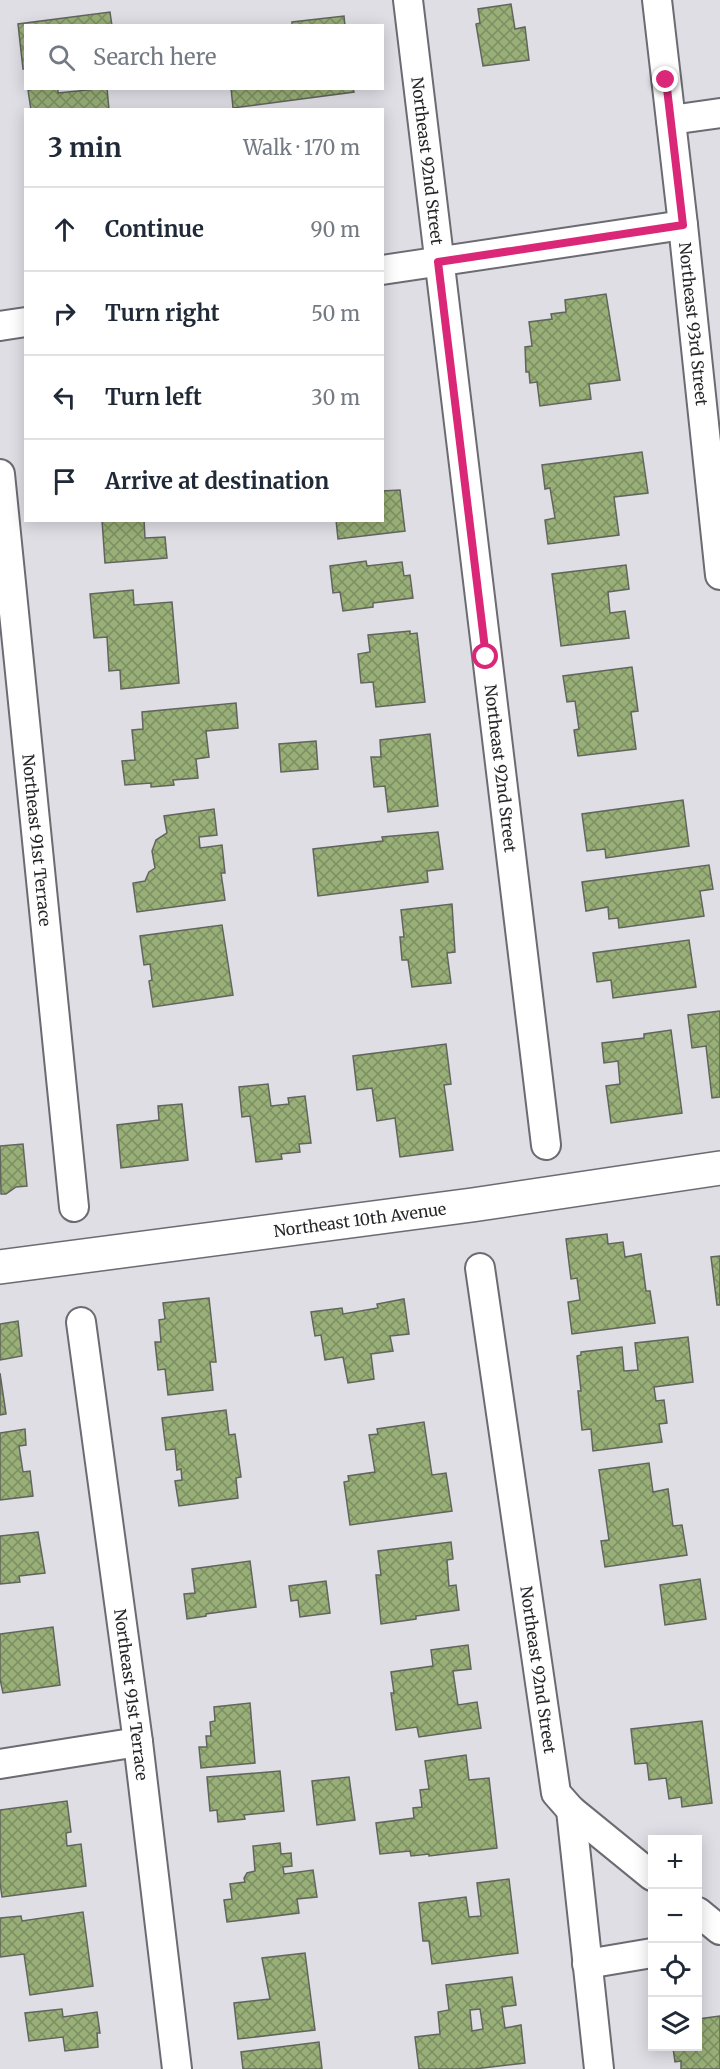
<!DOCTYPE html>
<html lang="en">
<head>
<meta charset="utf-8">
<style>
	:root { --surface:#fff; --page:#f2f2f3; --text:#1f2937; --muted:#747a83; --line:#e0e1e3 }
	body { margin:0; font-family:Merriweather,serif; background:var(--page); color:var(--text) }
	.controls { position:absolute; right:18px; bottom:18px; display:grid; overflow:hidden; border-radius:0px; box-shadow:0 3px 15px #0003 }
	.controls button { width:54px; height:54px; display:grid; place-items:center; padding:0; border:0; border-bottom:2px solid var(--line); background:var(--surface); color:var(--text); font:30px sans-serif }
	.stop { position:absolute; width:18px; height:18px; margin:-14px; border:4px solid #db2777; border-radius:50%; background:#fff }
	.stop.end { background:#db2777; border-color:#fff; box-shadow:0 2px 6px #0008 }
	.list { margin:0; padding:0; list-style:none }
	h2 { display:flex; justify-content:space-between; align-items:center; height:78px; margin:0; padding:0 24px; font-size:26px }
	h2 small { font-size:20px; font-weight:400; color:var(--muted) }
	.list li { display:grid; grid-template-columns:39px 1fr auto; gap:18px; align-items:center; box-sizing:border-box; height:84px; padding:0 24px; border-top:2px solid var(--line) }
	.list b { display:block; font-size:22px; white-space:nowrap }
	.list em { font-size:20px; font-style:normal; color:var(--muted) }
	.icon { flex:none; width:33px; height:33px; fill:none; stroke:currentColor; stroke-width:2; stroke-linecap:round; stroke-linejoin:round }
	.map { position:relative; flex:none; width:720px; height:2069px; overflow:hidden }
	.search { position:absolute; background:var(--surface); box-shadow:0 3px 15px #0003; left:24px; top:24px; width:360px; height:66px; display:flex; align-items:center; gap:15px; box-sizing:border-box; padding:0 21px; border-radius:0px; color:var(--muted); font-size:22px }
	.panel { position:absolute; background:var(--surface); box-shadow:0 3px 15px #0003; left:24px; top:108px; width:360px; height:414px; border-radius:0px }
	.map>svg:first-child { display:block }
	.building { fill:url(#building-cross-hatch); stroke:#62655e; stroke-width:1.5; fill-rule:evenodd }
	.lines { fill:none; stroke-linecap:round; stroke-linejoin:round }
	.minor-casing { stroke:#6c6b72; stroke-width:32 }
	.tertiary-casing { stroke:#6c6b72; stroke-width:36 }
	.minor { stroke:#fff; stroke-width:28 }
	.tertiary { stroke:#fff; stroke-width:33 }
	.route { stroke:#db2777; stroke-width:8 }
	.labels { text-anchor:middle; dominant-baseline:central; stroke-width:6; stroke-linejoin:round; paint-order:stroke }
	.street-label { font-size:16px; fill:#262629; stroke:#fff }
</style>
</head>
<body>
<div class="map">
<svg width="720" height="2069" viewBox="0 0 720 2069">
	<defs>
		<pattern id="building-cross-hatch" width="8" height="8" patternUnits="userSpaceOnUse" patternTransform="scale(1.5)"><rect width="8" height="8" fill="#98af77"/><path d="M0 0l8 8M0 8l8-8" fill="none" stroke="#7c8e62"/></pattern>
	</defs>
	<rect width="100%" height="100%" fill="#dfdee5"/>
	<!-- building -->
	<g class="building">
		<polygon points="511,4 515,29 525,27 529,60 483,66 476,24 480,23 478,9"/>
		<polygon points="110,12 112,26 26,26 26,69 23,69 18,24"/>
		<polygon points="344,16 345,26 292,26 292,22"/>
		<polygon points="37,88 58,88 58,93 107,88 109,110 31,110 28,90"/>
		<polygon points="231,88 353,88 354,92 233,108"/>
		<polygon points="606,294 620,380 589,384 591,399 540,406 537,382 530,383 529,372 526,372 525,347 532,346 529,322 552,319 551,314 566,312 565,300"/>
		<polygon points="642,452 648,493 614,497 619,535 548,544 545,520 555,518 550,488 545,489 542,465"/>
		<polygon points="400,490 405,531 338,539 336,520 382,520 382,491"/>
		<polygon points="102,520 144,520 145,538 165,537 167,558 105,563"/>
		<polygon points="366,561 367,566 402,562 404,576 410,575 413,598 373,603 373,607 343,611 340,592 333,593 330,566"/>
		<polygon points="626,565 629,589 608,592 610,613 625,611 629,638 561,646 552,574"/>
		<polygon points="133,590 134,605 172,602 179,683 121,689 120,670 109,671 107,637 94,638 90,594"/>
		<polygon points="410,631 410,634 417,633 425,702 376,707 373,682 361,683 358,654 370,652 368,635"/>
		<polygon points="632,667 638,711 631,712 636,749 578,756 574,730 579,729 575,701 567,702 563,676"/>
		<polygon points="236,703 238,728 206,731 209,757 196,759 198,778 173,780 174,785 151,787 151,783 125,785 122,761 135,760 132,730 143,729 142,712"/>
		<polygon points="430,734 438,806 388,812 385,786 374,787 371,757 381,757 380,740"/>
		<polygon points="316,741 318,769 281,772 279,744"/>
		<polygon points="683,800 689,846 606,858 605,849 587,851 582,814"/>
		<polygon points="214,809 217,835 199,837 200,848 222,845 225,873 221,873 225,900 137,912 133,883 145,881 149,872 155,868 152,851 156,840 167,833 164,816"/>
		<polygon points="438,832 443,869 427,871 428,882 318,896 313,849 383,841 382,837"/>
		<polygon points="709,865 713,889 700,891 704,916 619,928 618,918 609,919 608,907 586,911 582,882"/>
		<polygon points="452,904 455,952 447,953 451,983 412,987 408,960 402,960 400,937 404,937 401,910"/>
		<polygon points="222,925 233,995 153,1007 149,981 152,980 150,964 144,965 140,936"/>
		<polygon points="689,940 696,987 613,998 611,980 597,982 593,953"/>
		<polygon points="720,1011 720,1097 712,1098 706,1046 692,1048 688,1015"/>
		<polygon points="671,1030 682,1113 611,1123 606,1086 620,1084 618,1061 604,1063 602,1043 644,1038 644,1034"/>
		<polygon points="446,1044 451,1084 444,1085 453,1150 400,1157 395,1118 377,1121 372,1088 357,1090 353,1056"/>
		<polygon points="268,1084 271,1106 289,1104 288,1098 305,1096 311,1143 299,1144 300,1152 281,1154 282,1159 256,1162 250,1116 242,1117 239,1087"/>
		<polygon points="182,1104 188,1160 121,1168 117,1125 159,1120 158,1106"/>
		<polygon points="23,1144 27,1186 16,1187 6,1194 1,1194 0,1146"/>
		<polygon points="607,1234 608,1244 623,1242 625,1257 641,1254 646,1291 650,1291 655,1323 572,1334 568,1302 580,1300 577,1278 571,1279 566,1239"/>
		<polygon points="720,1256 720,1305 717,1305 711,1257"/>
		<polygon points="209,1298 216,1362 210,1362 213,1390 168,1395 165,1369 158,1370 155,1342 161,1342 159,1320 165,1319 163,1303"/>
		<polygon points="404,1299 409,1334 390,1336 393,1351 371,1354 374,1379 348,1383 343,1357 325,1360 321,1335 315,1336 311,1312 342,1308 343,1314 378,1308 377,1304"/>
		<polygon points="18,1321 22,1356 0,1360 0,1324"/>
		<polygon points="688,1337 693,1382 654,1387 656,1401 664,1400 667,1423 659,1424 662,1442 593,1451 591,1429 582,1430 578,1391 581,1391 577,1356 581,1355 581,1352 622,1347 624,1371 638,1370 635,1343"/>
		<polygon points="0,1373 6,1414 0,1415"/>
		<polygon points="226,1410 229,1435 235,1434 241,1477 236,1478 238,1498 179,1506 175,1481 182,1480 181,1469 177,1470 175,1449 166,1450 162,1418"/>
		<polygon points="424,1422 432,1475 446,1473 452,1511 350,1525 344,1482 349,1481 348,1476 375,1472 369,1435 378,1434 377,1429"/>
		<polygon points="25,1429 26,1445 19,1446 23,1472 30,1471 33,1496 0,1500 0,1433"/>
		<polygon points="649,1463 653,1492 668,1489 673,1526 682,1525 687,1555 605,1567 601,1541 609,1540 599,1470"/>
		<polygon points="38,1532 45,1573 19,1576 20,1582 0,1584 0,1536"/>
		<polygon points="451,1542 453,1559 447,1560 449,1586 456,1585 459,1610 416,1616 416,1619 381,1624 376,1575 381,1575 378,1551"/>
		<polygon points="250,1561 256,1607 206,1614 206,1616 187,1619 184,1594 195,1593 192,1569"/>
		<polygon points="700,1579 706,1619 665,1625 660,1585"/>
		<polygon points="326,1581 330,1613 300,1617 298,1600 291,1601 289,1586"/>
		<polygon points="53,1627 60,1685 3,1693 0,1679 0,1634"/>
		<polygon points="468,1645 471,1669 453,1671 458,1705 477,1702 481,1728 419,1737 417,1727 396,1730 391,1693 394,1693 391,1672 433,1666 431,1650"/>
		<polygon points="250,1703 255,1763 201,1768 199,1747 207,1747 206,1736 211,1736 210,1722 215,1721 214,1707"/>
		<polygon points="702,1721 712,1803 682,1807 681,1797 669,1799 666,1778 649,1780 647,1763 635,1764 631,1729"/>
		<polygon points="466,1755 469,1780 489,1778 497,1848 429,1856 429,1854 411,1856 410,1851 380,1854 376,1823 414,1818 413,1808 422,1807 420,1790 429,1789 425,1761"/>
		<polygon points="280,1771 284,1811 244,1815 245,1819 218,1822 217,1810 210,1811 207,1777"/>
		<polygon points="349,1777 355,1820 317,1825 312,1781"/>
		<polygon points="67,1801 71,1832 66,1833 67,1846 81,1844 86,1886 2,1897 0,1883 0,1810"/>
		<polygon points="280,1843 281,1854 291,1853 292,1866 283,1867 284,1874 313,1870 317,1897 297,1899 299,1913 227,1922 224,1900 232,1899 230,1884 245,1882 244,1878 247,1873 255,1871 253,1846"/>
		<polygon points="509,1879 518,1953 432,1964 429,1941 423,1941 419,1903 466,1897 469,1917 481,1916 477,1883"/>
		<polygon points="83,1912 93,1986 30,1995 24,1954 0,1957 0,1918 21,1916 22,1921"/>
		<polygon points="305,1953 315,2030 238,2039 234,2003 270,1999 262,1958"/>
		<path d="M 512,1977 L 516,2005 L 502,2007 L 505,2028 L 521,2025 L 525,2063 L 474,2069 L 419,2069 L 415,2037 L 440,2034 L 438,2012 L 449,2010 L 446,1985 ZM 480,2009 L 483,2029 L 472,2031 L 470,2010 Z"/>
		<polygon points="62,2009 63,2017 97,2012 100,2033 97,2033 98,2047 65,2051 63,2037 29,2041 25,2013"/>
		<polygon points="720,2016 720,2069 681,2069 681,2061 675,2062 673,2048 668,2048 668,2046 698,2046 698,2019"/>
		<polygon points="319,2042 322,2069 243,2069 241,2052"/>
	</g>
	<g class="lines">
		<defs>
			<g id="minor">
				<path id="s1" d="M 408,0 L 546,1145"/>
				<path id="s2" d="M 657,0 L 683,225 L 720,575"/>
				<polyline points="671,120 720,113"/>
				<polyline points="382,270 683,225"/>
				<polyline points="0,326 26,322"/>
				<path id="s3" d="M 0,474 L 74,1207"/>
				<path id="s4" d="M 480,1268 L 556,1793 L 571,1810 L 652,1876"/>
				<path id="s5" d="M 81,1322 L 138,1742 L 177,2069"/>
				<polyline points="0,1764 138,1742"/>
				<polyline points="571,1810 599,2069"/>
				<polyline points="698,1912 720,1930"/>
				<polyline points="587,1964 652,1953"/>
			</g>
			<g id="tertiary">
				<path id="s6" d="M 0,1267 L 472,1205 L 720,1168"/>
			</g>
		</defs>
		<!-- minor casing -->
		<use href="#minor" class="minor-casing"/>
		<!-- tertiary casing -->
		<use href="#tertiary" class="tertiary-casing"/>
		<!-- minor -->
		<use href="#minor" class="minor"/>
		<!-- tertiary -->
		<use href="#tertiary" class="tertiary"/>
	</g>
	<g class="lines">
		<!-- route -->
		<polyline class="route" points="486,657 438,262 683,225 666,80"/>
	</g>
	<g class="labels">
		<!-- street labels -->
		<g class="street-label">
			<text stroke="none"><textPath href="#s1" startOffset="162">Northeast 92nd Street</textPath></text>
			<text stroke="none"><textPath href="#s2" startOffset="326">Northeast 93rd Street</textPath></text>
			<text stroke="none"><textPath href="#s1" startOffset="774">Northeast 92nd Street</textPath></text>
			<text stroke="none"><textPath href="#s3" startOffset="368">Northeast 91st Terrace</textPath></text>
			<text stroke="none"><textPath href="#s6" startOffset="363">Northeast 10th Avenue</textPath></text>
			<text stroke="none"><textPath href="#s4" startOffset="406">Northeast 92nd Street</textPath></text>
			<text stroke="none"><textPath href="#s5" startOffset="376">Northeast 91st Terrace</textPath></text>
		</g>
	</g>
</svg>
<div class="controls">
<button>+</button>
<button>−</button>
<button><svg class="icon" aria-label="locate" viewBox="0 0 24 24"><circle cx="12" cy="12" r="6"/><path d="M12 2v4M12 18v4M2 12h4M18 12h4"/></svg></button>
<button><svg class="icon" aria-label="layers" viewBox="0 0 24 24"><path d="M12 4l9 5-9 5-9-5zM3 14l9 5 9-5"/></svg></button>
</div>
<div class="stop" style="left:486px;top:657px"></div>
<div class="stop end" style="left:666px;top:80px"></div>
<div class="search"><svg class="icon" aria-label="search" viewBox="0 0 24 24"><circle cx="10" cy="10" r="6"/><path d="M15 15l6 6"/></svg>Search here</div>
<section class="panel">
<h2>3 min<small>Walk · 170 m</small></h2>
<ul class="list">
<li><svg class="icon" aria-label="ahead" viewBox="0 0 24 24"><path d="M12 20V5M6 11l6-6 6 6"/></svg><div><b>Continue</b></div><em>90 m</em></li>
<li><svg class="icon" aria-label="right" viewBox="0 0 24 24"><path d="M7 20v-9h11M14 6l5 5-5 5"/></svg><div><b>Turn right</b></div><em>50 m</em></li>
<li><svg class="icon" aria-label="left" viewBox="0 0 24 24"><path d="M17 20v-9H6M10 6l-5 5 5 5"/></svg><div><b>Turn left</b></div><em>30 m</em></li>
<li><svg class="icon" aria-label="arrive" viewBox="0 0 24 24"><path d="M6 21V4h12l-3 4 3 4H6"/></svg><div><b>Arrive at destination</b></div></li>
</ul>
</section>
</div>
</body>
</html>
